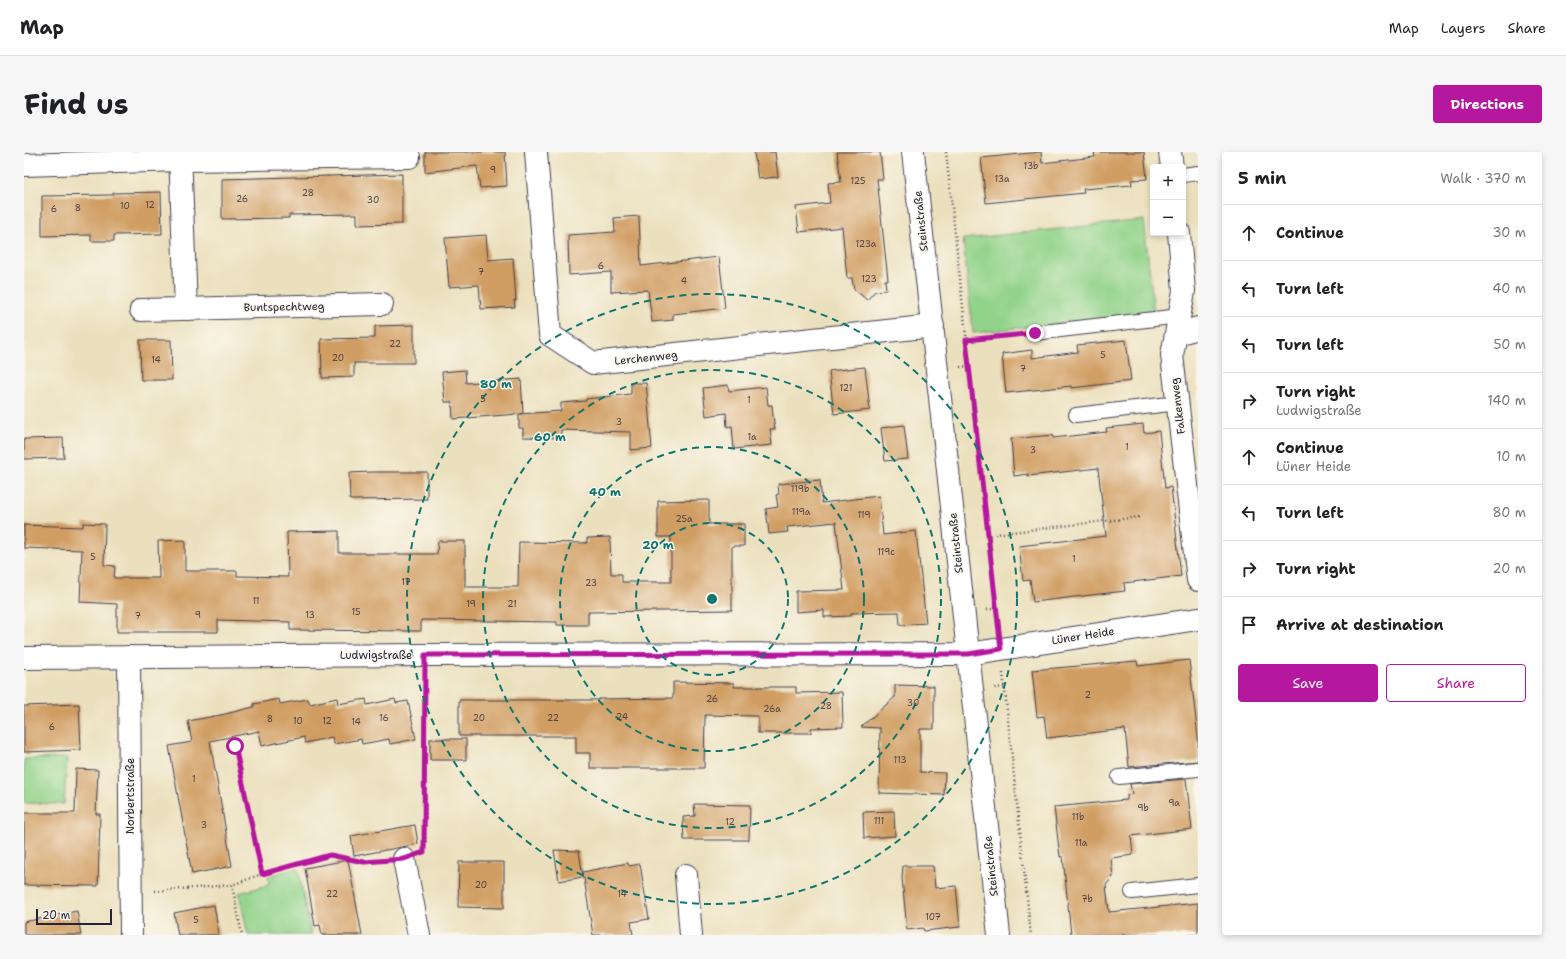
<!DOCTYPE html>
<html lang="en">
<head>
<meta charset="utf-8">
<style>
	:root { --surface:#fff; --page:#f6f6f6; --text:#202124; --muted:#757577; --line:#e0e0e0; --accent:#b5179e }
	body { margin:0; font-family:"Shantell Sans",sans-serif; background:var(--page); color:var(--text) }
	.controls { position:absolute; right:12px; top:12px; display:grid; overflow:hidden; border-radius:4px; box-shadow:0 2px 6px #0003 }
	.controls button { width:36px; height:36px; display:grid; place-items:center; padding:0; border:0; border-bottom:1px solid var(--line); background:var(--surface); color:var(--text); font:20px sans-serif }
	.scale { position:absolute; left:12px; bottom:10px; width:76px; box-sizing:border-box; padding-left:4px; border:2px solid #22223b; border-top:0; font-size:11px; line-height:14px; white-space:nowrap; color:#22223b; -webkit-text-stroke:3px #fbf7ec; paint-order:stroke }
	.stop { position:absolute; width:12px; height:12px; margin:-9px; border:3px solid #b5179e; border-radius:50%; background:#fff }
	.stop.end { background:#b5179e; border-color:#fff; box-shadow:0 1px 4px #0008 }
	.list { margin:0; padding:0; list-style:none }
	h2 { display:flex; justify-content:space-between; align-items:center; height:52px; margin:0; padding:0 16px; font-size:17px }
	h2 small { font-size:13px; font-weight:400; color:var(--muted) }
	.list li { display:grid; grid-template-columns:26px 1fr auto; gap:12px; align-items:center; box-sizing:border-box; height:56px; padding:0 16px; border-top:1px solid var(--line) }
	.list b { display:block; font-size:15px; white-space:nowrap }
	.list p { margin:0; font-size:13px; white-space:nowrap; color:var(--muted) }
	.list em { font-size:13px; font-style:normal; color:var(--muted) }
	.actions { display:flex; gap:8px; padding:12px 16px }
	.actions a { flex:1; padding:9px 0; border:1px solid var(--accent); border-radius:4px; text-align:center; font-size:14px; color:var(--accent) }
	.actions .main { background:var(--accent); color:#fff }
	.icon { flex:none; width:22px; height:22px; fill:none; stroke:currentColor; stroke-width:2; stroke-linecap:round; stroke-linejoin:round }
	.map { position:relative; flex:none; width:1174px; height:783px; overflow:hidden; border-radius:4px }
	header { display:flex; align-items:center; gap:24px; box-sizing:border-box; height:56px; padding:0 20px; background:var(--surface); border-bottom:1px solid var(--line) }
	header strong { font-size:19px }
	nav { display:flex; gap:22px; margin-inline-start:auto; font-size:14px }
	.intro { display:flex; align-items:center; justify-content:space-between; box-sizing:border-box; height:96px; padding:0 24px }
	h1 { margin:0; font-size:28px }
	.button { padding:10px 18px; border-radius:4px; background:var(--accent); color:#fff; font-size:14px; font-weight:700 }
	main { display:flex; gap:24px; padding:0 24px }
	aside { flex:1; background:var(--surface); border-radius:4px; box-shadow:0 2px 6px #0003 }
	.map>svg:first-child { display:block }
	.green { fill:#92d38a; stroke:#5a7a62 }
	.building { fill:#d09d62 }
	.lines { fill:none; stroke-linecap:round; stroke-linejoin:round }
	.lane-casing { stroke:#403e4f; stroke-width:16 }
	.street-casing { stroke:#403e4f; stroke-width:24 }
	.path { stroke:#403e4f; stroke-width:2.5; stroke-dasharray:1 3; stroke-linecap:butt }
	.lane { stroke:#fff; stroke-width:14 }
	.street { stroke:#fff; stroke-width:22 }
	.route { stroke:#b5179e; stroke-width:5 }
	.ring { fill:none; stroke:#0f766e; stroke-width:2; stroke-dasharray:7 5 }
	.labels { text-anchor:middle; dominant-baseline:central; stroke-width:3; stroke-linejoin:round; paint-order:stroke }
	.number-label { font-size:9px; fill:#4e4145 }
	.street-label { font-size:11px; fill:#22223b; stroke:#fbf7ec }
	.centre { fill:#0f766e; stroke:#fbf7ec; stroke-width:2 }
	.ring-label { font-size:12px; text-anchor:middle; font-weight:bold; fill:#0f766e; stroke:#fbf7ec; stroke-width:3; stroke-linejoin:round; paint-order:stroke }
</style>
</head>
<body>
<header>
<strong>Map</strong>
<nav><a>Map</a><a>Layers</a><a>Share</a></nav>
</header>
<div class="intro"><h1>Find us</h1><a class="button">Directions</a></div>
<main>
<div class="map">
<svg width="1174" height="783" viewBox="0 0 1174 783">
	<rect width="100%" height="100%" fill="#fbf7ec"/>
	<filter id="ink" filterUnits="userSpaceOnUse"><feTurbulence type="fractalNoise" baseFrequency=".025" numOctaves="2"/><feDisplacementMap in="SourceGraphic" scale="8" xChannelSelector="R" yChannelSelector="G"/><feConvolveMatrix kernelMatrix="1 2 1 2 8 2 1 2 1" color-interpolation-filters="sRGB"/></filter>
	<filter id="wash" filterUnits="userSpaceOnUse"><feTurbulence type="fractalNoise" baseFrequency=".012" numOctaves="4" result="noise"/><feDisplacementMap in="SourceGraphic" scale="16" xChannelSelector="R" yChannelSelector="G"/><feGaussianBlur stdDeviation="0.9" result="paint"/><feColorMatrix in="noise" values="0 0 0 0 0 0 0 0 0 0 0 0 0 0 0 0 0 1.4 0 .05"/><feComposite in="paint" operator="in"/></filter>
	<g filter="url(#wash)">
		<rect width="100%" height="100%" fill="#ebe0be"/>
		<!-- green -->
		<g class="green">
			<polygon points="1120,68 1130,161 949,181 939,87"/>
			<polygon points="43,606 40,652 0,651 0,607"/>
			<polygon points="274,716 287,783 224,783 215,741 245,733 244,724"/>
		</g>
		<g id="blocks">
			<!-- building -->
			<g class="building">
				<polygon points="401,0 481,0 483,34 456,36 453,14 401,20"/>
				<polygon points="730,0 751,0 754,25 734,27"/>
				<polygon points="813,0 856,0 859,27 853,27 864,128 861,128 862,138 851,139 843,148 830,137 828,126 823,126 818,75 775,80 772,55 806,51 804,31 817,30"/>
				<polygon points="1017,0 1018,11 1071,5 1070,0 1120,0 1123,27 1107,28 1108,33 1059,37 1060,41 962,51 957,6"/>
				<polygon points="378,22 378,72 333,73 333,62 265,63 265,66 198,67 198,27"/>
				<polygon points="137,40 138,82 90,83 90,89 67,89 67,83 18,84 18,44 89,43 89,41"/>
				<polygon points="615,64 617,114 695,105 701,156 649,162 649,168 628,170 624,138 587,140 587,120 545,123 544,83 591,80 590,66"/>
				<polygon points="462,83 464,108 489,106 492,149 490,148 491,155 457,157 455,133 425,135 421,86"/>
				<polygon points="390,173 390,211 330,211 330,225 298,226 297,187 351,186 351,174"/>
				<polygon points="116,188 147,188 148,228 117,228"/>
				<polygon points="1102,188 1107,229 1047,236 1047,234 982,241 978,202 1008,198 1008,206 1054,200 1053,193"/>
				<polygon points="841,215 846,258 810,262 805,219"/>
				<polygon points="441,218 442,231 497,227 499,261 496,262 537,259 537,251 562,249 562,247 607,242 607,231 622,231 628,296 607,298 607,280 537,278 537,286 499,285 499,276 495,276 495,262 429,267 428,250 421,250 418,220"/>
				<polygon points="704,233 705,239 742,235 744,253 748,253 749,264 751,277 746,277 748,293 710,297 708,274 703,275 702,261 682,264 679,236"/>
				<polygon points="1119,272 1120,281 1135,279 1141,336 1147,335 1157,424 1100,431 1101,439 1009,450 1006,428 999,429 995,394 1082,384 1074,316 1004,324 1004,322 990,324 987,287 1029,283 1029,286 1083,280 1082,276"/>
				<polygon points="880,273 884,307 861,309 857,276"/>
				<polygon points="39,286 40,306 0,307 0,287"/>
				<polygon points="348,320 403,320 403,347 326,348 325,321"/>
				<polygon points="796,328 798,351 855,344 859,383 892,379 902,471 876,473 875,460 827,461 827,464 800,465 800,458 772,460 772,439 820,438 812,370 763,375 764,380 745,382 742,357 754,355 752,343 755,342 754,332"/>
				<polygon points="685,348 685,372 720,372 720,394 708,394 708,458 564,460 564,473 533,473 533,470 397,468 397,479 266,478 266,470 194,468 194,480 93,480 93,452 56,450 58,398 0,396 0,373 59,375 59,371 81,372 80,413 91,414 90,426 135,426 134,389 161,388 161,419 213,419 213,424 264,425 263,380 315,379 315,401 340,401 340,402 413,402 414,389 441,389 441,435 494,435 495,390 563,391 563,386 586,385 587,422 598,422 598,430 647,430 647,385 634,385 634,349"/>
				<polygon points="1165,508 1174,586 1174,609 1105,615 1101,577 1023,586 1020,564 1013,565 1008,518 1113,509 1114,514"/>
				<polygon points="649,530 710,531 710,535 772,535 772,541 818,540 819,575 787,576 787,581 734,581 734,564 681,563 680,616 566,616 566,601 552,601 552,584 435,584 435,548 575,548 575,547 649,546"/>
				<polygon points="871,533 910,534 910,577 896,577 896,620 921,621 920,643 855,641 856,576 837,575 871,545"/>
				<polygon points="313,546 314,552 342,547 343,553 371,547 372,551 384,549 392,587 366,592 365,587 338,592 337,587 310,592 308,585 281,591 280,585 238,594 235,579 186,589 208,714 168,722 145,594 168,590 164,569 197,563 230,555 230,552 255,547 256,552 284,547 286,552"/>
				<polygon points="55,552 57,598 0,600 0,554"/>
				<rect x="406" y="587" width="36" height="21"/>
				<polygon points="52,617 74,618 72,662 76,662 74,734 0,733 0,661 51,661"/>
				<polygon points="1162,627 1168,677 1107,684 1109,703 1087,706 1089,725 1082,733 1085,760 1174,751 1174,783 1047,783 1039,705 1036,705 1030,655 1103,648 1103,643 1108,642 1106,632"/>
				<polygon points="670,652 726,653 725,688 660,688 659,665 671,664"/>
				<polygon points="870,659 871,684 840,686 839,660"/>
				<polygon points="391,673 394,692 330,704 327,684"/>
				<polygon points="530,698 555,699 559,725 535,729"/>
				<polygon points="324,708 338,783 298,783 296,773 291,774 281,716"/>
				<polygon points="435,710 480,710 480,756 434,755"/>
				<polygon points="604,711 605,714 616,712 625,767 607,770 609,783 569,783 559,720"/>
				<polygon points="879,714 909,714 911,736 932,734 936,775 900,779 899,776 883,778 878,726"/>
				<polygon points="190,753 195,783 154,783 150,761"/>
				<polygon points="53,759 57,783 0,783 0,770"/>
			</g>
		</g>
	</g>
	<g filter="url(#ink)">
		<use href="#blocks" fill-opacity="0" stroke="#403e4f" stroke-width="1"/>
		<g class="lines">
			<defs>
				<g id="lane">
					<polyline points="1159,23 1174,21"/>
					<polyline points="1011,181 1156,164"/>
					<polyline points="1052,263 1154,251"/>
					<polyline points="1095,625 1174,617"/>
					<polyline points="1108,740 1174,733"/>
				</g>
				<g id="street">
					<polyline points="156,0 162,157"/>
					<polyline points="512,0 526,183 569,211 909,174"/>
					<polyline points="889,0 975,783"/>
					<polyline points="1146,0 1148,15"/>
					<polyline points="0,13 156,8 385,5"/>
					<polyline points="1155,81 1160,139 1148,203 1174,428"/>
					<polyline points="117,158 358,152"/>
					<polyline points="1153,182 1174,176"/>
					<polyline points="105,505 107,783"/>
					<polyline points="0,506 401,503 944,502 1174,467"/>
					<polyline points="380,707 395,783"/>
					<polyline points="662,723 667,783"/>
				</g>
			</defs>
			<!-- lane casing -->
			<use href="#lane" class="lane-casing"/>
			<!-- street casing -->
			<use href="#street" class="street-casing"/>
			<!-- path -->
			<g class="path">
				<polyline points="922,0 974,474"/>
				<polyline points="942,189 993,183"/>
				<polyline points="936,215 945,214"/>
				<polyline points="971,382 1115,365"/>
				<polyline points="963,458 972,456"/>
				<polyline points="979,521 1007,783"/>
				<polyline points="971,536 981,535"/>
				<polyline points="211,594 238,722"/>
				<polyline points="401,694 401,527"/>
				<polyline points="208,733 218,783"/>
				<polyline points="131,739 208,733 238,722 306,703 340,710 357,709"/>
			</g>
			<!-- lane -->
			<use href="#lane" class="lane"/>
			<!-- street -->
			<use href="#street" class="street"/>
		</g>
	</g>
	<g class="lines" filter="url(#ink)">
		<!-- route -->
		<polyline class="route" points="211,594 238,722 306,703 340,710 380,707 400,700 401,503 912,502 944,502 977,497 942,188 1011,181"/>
	</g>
	<!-- distance rings -->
	<g class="ring">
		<circle cx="688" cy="447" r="76"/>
		<circle cx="688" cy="447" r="152"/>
		<circle cx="688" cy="447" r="229"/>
		<circle cx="688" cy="447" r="305"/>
	</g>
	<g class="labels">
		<!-- number labels -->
		<g class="number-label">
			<text x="1007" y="14">13b</text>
			<text x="469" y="18">9</text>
			<text x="978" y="27">13a</text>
			<text x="834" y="29">125</text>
			<text x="284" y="41">28</text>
			<text x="218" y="47">26</text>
			<text x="349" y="48">30</text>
			<text x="126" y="53">12</text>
			<text x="101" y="54">10</text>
			<text x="54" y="56">8</text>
			<text x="30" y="57">6</text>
			<text x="842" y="92">123a</text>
			<text x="577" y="114">6</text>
			<text x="457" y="120">7</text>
			<text x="845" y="127">123</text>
			<text x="660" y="129">4</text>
			<text x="371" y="192">22</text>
			<text x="1079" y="203">5</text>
			<text x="314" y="206">20</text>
			<text x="132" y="208">14</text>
			<text x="999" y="217">7</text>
			<text x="822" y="236">121</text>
			<text x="459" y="247">5</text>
			<text x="725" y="248">1</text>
			<text x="595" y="270">3</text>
			<text x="728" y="285">1a</text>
			<text x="1103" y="295">1</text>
			<text x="1009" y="298">3</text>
			<text x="776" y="337">119b</text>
			<text x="777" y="360">119a</text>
			<text x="840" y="363">119</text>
			<text x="660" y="367">25a</text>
			<text x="862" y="400">119c</text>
			<text x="69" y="405">5</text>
			<text x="1050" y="407">1</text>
			<text x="382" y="430">17</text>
			<text x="567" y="431">23</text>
			<text x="232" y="449">11</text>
			<text x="447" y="452">19</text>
			<text x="488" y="452">21</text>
			<text x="332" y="460">15</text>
			<text x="174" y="463">9</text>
			<text x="286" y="463">13</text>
			<text x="114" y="464">7</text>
			<text x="1064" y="543">2</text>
			<text x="688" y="547">26</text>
			<text x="889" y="551">30</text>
			<text x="802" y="554">28</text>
			<text x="748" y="557">26a</text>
			<text x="598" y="565">24</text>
			<text x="360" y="566">16</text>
			<text x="455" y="566">20</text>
			<text x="529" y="566">22</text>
			<text x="246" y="567">8</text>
			<text x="274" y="569">10</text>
			<text x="303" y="569">12</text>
			<text x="332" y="570">14</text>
			<text x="28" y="575">6</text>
			<text x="876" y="608">113</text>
			<text x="170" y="627">1</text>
			<text x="1150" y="651">9a</text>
			<text x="1119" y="656">9b</text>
			<text x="1054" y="665">11b</text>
			<text x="855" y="669">111</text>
			<text x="706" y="670">12</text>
			<text x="180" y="673">3</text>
			<text x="1057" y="691">11a</text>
			<text x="457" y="733">20</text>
			<text x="308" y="742">22</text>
			<text x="598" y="742">14</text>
			<text x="1063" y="747">7b</text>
			<text x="909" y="765">107</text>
			<text x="172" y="768">5</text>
		</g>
		<!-- street labels -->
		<g class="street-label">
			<text transform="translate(897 69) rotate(-96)">Steinstraße</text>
			<text transform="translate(260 155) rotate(-1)">Buntspechtweg</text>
			<text transform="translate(622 206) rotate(-6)">Lerchenweg</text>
			<text transform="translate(1154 254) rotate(-97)">Falkenweg</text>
			<text transform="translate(932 391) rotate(-96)">Steinstraße</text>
			<text transform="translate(1059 484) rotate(-9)">Lüner Heide</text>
			<text x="352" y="503">Ludwigstraße</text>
			<text transform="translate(106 644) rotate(-90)">Norbertstraße</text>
			<text transform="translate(967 714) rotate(-96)">Steinstraße</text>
		</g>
	</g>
	<circle cx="688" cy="447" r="6" class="centre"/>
	<g class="ring-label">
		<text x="472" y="236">80 m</text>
		<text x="526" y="289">60 m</text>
		<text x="581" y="344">40 m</text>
		<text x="634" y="397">20 m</text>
	</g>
</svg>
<div class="controls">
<button>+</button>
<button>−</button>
</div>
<div class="scale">20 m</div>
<div class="stop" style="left:211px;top:594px"></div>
<div class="stop end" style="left:1011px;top:181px"></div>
</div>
<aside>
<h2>5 min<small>Walk · 370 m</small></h2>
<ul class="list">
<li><svg class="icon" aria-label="ahead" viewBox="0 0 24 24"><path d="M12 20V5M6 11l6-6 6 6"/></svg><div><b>Continue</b></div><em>30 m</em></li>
<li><svg class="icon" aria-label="left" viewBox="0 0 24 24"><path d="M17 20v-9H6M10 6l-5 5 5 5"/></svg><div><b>Turn left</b></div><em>40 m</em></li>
<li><svg class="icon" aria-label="left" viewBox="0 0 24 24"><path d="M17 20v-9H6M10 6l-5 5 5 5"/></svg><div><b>Turn left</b></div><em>50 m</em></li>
<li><svg class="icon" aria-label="right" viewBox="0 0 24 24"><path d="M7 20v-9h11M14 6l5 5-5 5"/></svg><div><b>Turn right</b><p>Ludwigstraße</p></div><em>140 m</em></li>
<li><svg class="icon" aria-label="ahead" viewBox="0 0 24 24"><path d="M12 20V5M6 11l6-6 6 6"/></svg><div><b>Continue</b><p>Lüner Heide</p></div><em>10 m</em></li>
<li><svg class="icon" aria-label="left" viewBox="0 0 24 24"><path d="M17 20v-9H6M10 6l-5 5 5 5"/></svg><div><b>Turn left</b></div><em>80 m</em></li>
<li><svg class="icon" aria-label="right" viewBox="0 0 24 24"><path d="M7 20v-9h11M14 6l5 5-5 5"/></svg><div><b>Turn right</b></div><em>20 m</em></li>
<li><svg class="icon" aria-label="arrive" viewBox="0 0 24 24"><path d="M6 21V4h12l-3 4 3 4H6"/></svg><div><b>Arrive at destination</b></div></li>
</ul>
<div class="actions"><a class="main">Save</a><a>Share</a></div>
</aside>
</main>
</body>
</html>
